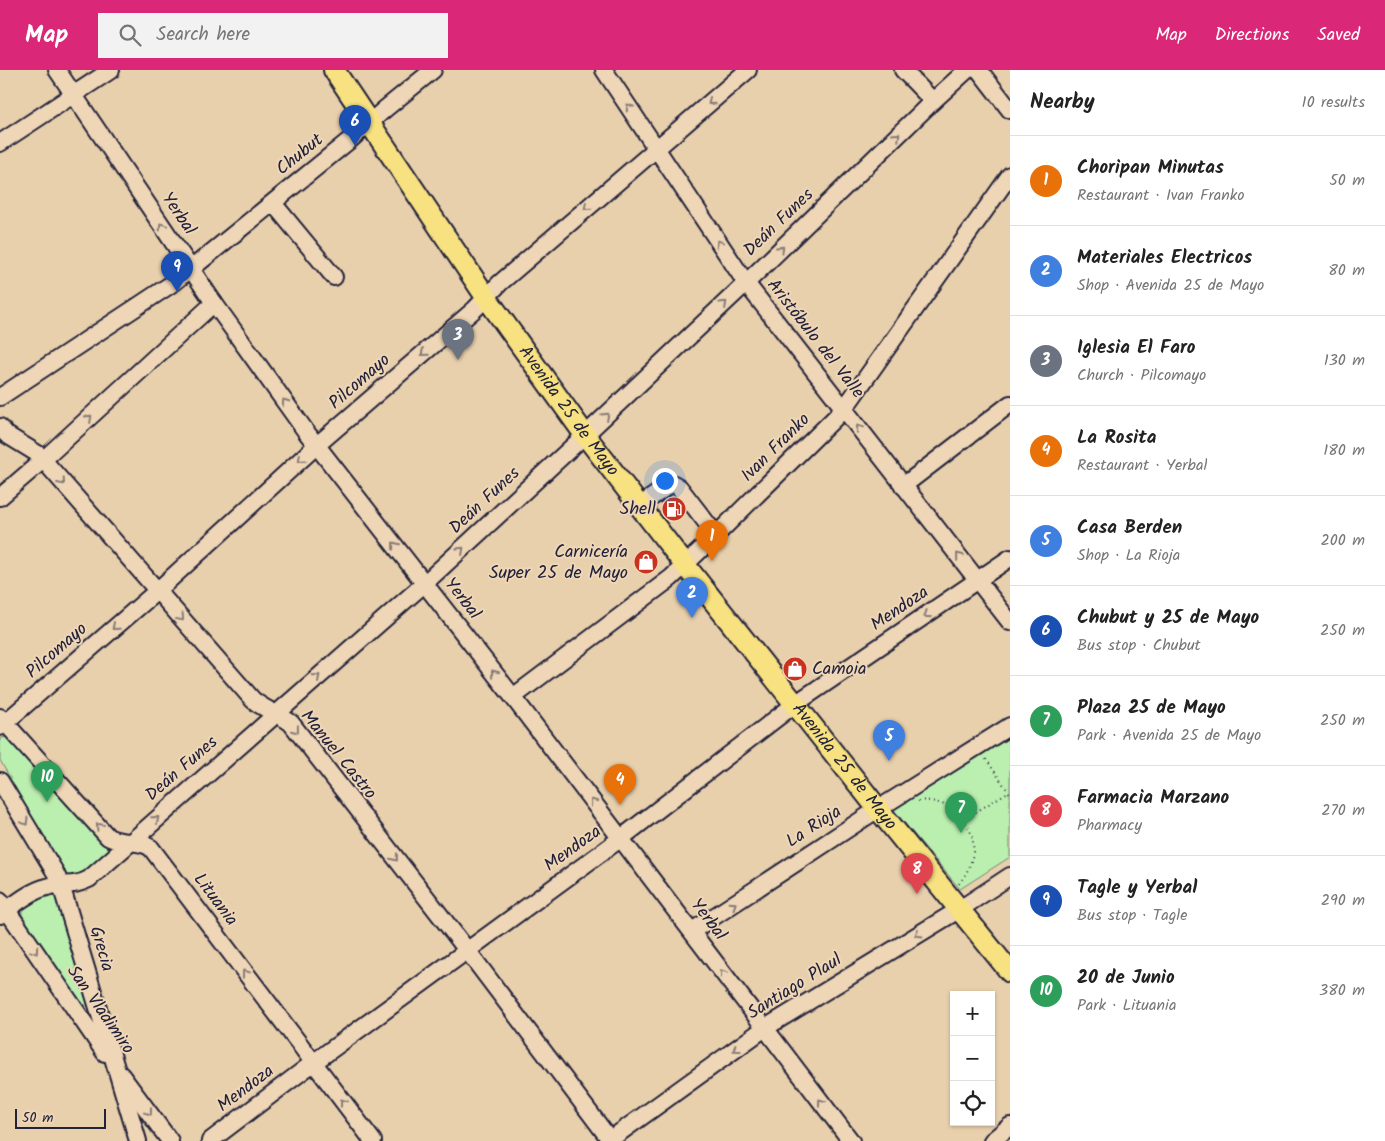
<!DOCTYPE html>
<html lang="en">
<head>
<meta charset="utf-8">
<style>
	:root { --surface:#fff; --page:#f2f2f2; --text:#222; --muted:#767676; --line:#e0e0e0; --accent:#db2777 }
	body { margin:0; font-family:Kalam,sans-serif; background:var(--page); color:var(--text) }
	.controls { position:absolute; right:15px; bottom:15px; display:grid; overflow:hidden; border-radius:0px; box-shadow:0 1px 4px #0004 }
	.controls button { width:45px; height:45px; display:grid; place-items:center; padding:0; border:0; border-bottom:1px solid var(--line); background:var(--surface); color:var(--text); font:25px sans-serif }
	.scale { position:absolute; left:15px; bottom:12px; width:91px; box-sizing:border-box; padding-left:5px; border:2px solid #22223b; border-top:0; font-size:14px; line-height:18px; white-space:nowrap; color:#22223b; -webkit-text-stroke:4px #eed6b6; paint-order:stroke }
	.you { position:absolute; left:664px; top:410px; width:18px; height:18px; margin:-12px; border:4px solid #fff; border-radius:50%; background:#1a73e8; box-shadow:0 0 0 8px #1a73e833 }
	.badge { display:grid; place-items:center; width:32px; height:32px; border-radius:50%; background:var(--accent); color:#fff; font-size:16px; font-weight:700 }
	.pin { position:absolute; translate:-50% -41px; filter:drop-shadow(0 1px 2px #0008) }
	.pin::after { content:''; position:absolute; top:26px; width:18px; height:15px; background:inherit; clip-path:polygon(0 0,100% 0,50% 100%) }
	.list { margin:0; padding:0; list-style:none }
	h2 { display:flex; justify-content:space-between; align-items:center; height:65px; margin:0; padding:0 20px; font-size:21px }
	h2 small { font-size:16px; font-weight:400; color:var(--muted) }
	.list li { display:grid; grid-template-columns:32px 1fr auto; gap:15px; align-items:center; box-sizing:border-box; height:90px; padding:0 20px; border-top:1px solid var(--line) }
	.list b { display:block; font-size:19px; white-space:nowrap }
	.list p { margin:0; font-size:16px; white-space:nowrap; color:var(--muted) }
	.list em { font-size:16px; font-style:normal; color:var(--muted) }
	.icon { flex:none; width:28px; height:28px; fill:none; stroke:currentColor; stroke-width:2; stroke-linecap:round; stroke-linejoin:round }
	.map { position:relative; flex:none; width:1010px; height:1071px; overflow:hidden }
	header { display:flex; align-items:center; gap:30px; box-sizing:border-box; height:70px; padding:0 25px; background:var(--accent); color:#fff }
	header strong { font-size:24px }
	nav { display:flex; gap:28px; margin-inline-start:auto; font-size:18px }
	.search { width:350px; height:45px; background:var(--page); display:flex; align-items:center; gap:12px; box-sizing:border-box; padding:0 18px; border-radius:0px; color:var(--muted); font-size:19px }
	main { display:flex }
	aside { flex:1; background:var(--surface) }
	.map>svg:first-child { display:block }
	.green { fill:#bbefaf; stroke:#6e8875 }
	.lines { fill:none; stroke-linecap:round; stroke-linejoin:round }
	.minor-casing { stroke:#22223b; stroke-width:20 }
	.major-casing { stroke:#22223b; stroke-width:24 }
	.path { stroke:#22223b; stroke-width:2; stroke-dasharray:1 4; stroke-linecap:butt }
	.minor { stroke:#eed6b6; stroke-width:16 }
	.major { stroke:#f8e181; stroke-width:20 }
	.oneway { stroke:#887c78 }
	.labels { text-anchor:middle; dominant-baseline:central; stroke-width:4; stroke-linejoin:round; paint-order:stroke }
	.street-label { font-size:18px; fill:#22223b; stroke:#eed6b6 }
	.poi-label { font-size:18px; fill:#22223b; stroke:#eed6b6; text-anchor:end }
</style>
</head>
<body>
<header>
<strong>Map</strong>
<div class="search"><svg class="icon" aria-label="search" viewBox="0 0 24 24"><circle cx="10" cy="10" r="6"/><path d="M15 15l6 6"/></svg>Search here</div>
<nav><a>Map</a><a>Directions</a><a>Saved</a></nav>
</header>
<main>
<div class="map">
<svg width="1010" height="1071" viewBox="0 0 1010 1071">
	<rect width="100%" height="100%" fill="#e9d0ad"/>
	<filter id="ink" filterUnits="userSpaceOnUse"><feTurbulence type="fractalNoise" baseFrequency=".02" numOctaves="2"/><feDisplacementMap in="SourceGraphic" scale="10" xChannelSelector="R" yChannelSelector="G"/><feConvolveMatrix kernelMatrix="1 2 1 2 8 2 1 2 1" color-interpolation-filters="sRGB"/></filter>
	<g filter="url(#ink)">
		<!-- green -->
		<g class="green">
			<polygon points="1010,663 1010,787 960,819 892,738"/>
			<polygon points="7,667 13,670 111,775 111,780 80,808 65,808 0,690 0,669 2,668"/>
			<polygon points="51,823 57,825 88,929 88,934 84,937 81,934 21,851 22,843 24,839"/>
		</g>
		<g class="lines">
			<defs>
				<g id="minor">
					<polyline points="57,0 214,233 307,363 513,627 851,1071"/>
					<polyline points="604,0 746,213 1010,552"/>
					<polyline points="903,0 933,31"/>
					<polyline points="979,0 1010,40"/>
					<polyline points="0,73 111,0"/>
					<polyline points="273,133 334,207"/>
					<polyline points="0,327 173,213 191,199 351,69 385,39 433,0"/>
					<path d="M 0,357 L 7,365 L 38,384 L 253,630 C 265,640 279,644 291,653 L 467,880 L 611,1071"/>
					<polyline points="903,416 1010,334"/>
					<polyline points="0,427 43,390 214,233"/>
					<polyline points="639,436 668,416 674,414 679,417 716,465"/>
					<polyline points="513,627 671,508 716,465 844,339 1010,105"/>
					<path d="M 0,647 L 108,767 C 122,775 139,769 151,778 L 373,1071"/>
					<polyline points="0,657 157,521 317,375 475,239 500,213 748,0"/>
					<polyline points="0,711 55,802 61,815 138,1071"/>
					<polyline points="0,830 105,983"/>
					<path d="M 0,845 C 14,835 30,821 47,817 C 64,812 72,818 89,809 L 425,513 L 585,365 L 746,213 L 933,31 L 967,0"/>
					<polyline points="692,861 878,739 1010,656"/>
					<polyline points="121,1005 170,1071"/>
					<polyline points="210,1071 313,993 620,769 795,634 1010,488"/>
					<polyline points="608,1071 765,958 960,839 1010,806"/>
					<polyline points="992,1071 1010,1056"/>
				</g>
				<g id="major">
					<path id="s1" d="M 334,0 L 486,227 L 585,365 L 685,495 L 878,739 L 1010,902"/>
				</g>
			</defs>
			<!-- minor casing -->
			<use href="#minor" class="minor-casing"/>
			<!-- major casing -->
			<use href="#major" class="major-casing"/>
			<!-- path -->
			<g class="path">
				<polyline points="986,689 1010,724"/>
				<path d="M 918,731 C 947,727 977,752 973,783 C 971,795 966,805 958,815"/>
				<polyline points="972,732 978,740"/>
				<polyline points="963,750 1008,722"/>
			</g>
			<!-- minor -->
			<use href="#minor" class="minor"/>
			<!-- major -->
			<use href="#major" class="major"/>
		</g>
		<!-- one-way arrows -->
		<defs><path id="oneway-chevron" d="M-2-3.5L2.5 0L-2 3.5" fill="none" stroke-width="1.6" stroke-linecap="round" stroke-linejoin="round" transform="scale(1.25)"/></defs>
		<g class="oneway">
			<use href="#oneway-chevron" transform="translate(711 32) rotate(140)"/>
			<use href="#oneway-chevron" transform="translate(629 37) rotate(-124)"/>
			<use href="#oneway-chevron" transform="translate(897 66) rotate(-44)"/>
			<use href="#oneway-chevron" transform="translate(587 137) rotate(139)"/>
			<use href="#oneway-chevron" transform="translate(162 156) rotate(-124)"/>
			<use href="#oneway-chevron" transform="translate(719 173) rotate(-124)"/>
			<use href="#oneway-chevron" transform="translate(781 179) rotate(-44)"/>
			<use href="#oneway-chevron" transform="translate(724 234) rotate(-43)"/>
			<use href="#oneway-chevron" transform="translate(424 283) rotate(139)"/>
			<use href="#oneway-chevron" transform="translate(285 332) rotate(-125)"/>
			<use href="#oneway-chevron" transform="translate(606 346) rotate(-43)"/>
			<use href="#oneway-chevron" transform="translate(89 348) rotate(-43)"/>
			<use href="#oneway-chevron" transform="translate(859 358) rotate(-127)"/>
			<use href="#oneway-chevron" transform="translate(301 389) rotate(138)"/>
			<use href="#oneway-chevron" transform="translate(62 412) rotate(49)"/>
			<use href="#oneway-chevron" transform="translate(395 475) rotate(-128)"/>
			<use href="#oneway-chevron" transform="translate(461 480) rotate(-43)"/>
			<use href="#oneway-chevron" transform="translate(959 486) rotate(-129)"/>
			<use href="#oneway-chevron" transform="translate(927 545) rotate(146)"/>
			<use href="#oneway-chevron" transform="translate(181 548) rotate(49)"/>
			<use href="#oneway-chevron" transform="translate(115 557) rotate(139)"/>
			<use href="#oneway-chevron" transform="translate(494 603) rotate(-128)"/>
			<use href="#oneway-chevron" transform="translate(317 607) rotate(-41)"/>
			<use href="#oneway-chevron" transform="translate(296 660) rotate(52)"/>
			<use href="#oneway-chevron" transform="translate(593 732) rotate(-127)"/>
			<use href="#oneway-chevron" transform="translate(156 749) rotate(-41)"/>
			<use href="#oneway-chevron" transform="translate(25 752) rotate(59)"/>
			<use href="#oneway-chevron" transform="translate(99 756) rotate(-132)"/>
			<use href="#oneway-chevron" transform="translate(395 788) rotate(52)"/>
			<use href="#oneway-chevron" transform="translate(733 835) rotate(-33)"/>
			<use href="#oneway-chevron" transform="translate(918 864) rotate(149)"/>
			<use href="#oneway-chevron" transform="translate(35 881) rotate(56)"/>
			<use href="#oneway-chevron" transform="translate(245 903) rotate(-127)"/>
			<use href="#oneway-chevron" transform="translate(723 903) rotate(-127)"/>
			<use href="#oneway-chevron" transform="translate(736 979) rotate(144)"/>
			<use href="#oneway-chevron" transform="translate(343 1032) rotate(-127)"/>
			<use href="#oneway-chevron" transform="translate(821 1032) rotate(-127)"/>
			<use href="#oneway-chevron" transform="translate(149 1042) rotate(53)"/>
		</g>
	</g>
	<!-- icons -->
	<defs>
		<symbol id="fuel-disc" viewBox="-11 -11 22 22"><circle r="9.5" fill="#c8321e" stroke="#eed6b6"/><path d="M-5.5-6h7V0h2V4h1.3V-2.5L3-4.5l.8-.8L6-3V5H2.5V1h-1V6h-7ZM-4.2-4.7v3.2H.2V-4.7Z" fill="#fff"/></symbol>
		<symbol id="shop-disc" viewBox="-11 -11 22 22"><circle r="9.5" fill="#c8321e" stroke="#eed6b6"/><path d="M-5-2.5h2.3a2.7 3.5 0 0 1 5.4 0H5L5.5 6h-11ZM-1.5-2.5h3a1.5 2.3 0 0 0-3 0Z" fill="#fff"/></symbol>
	</defs>
	<g fill-rule="evenodd">
		<use href="#fuel-disc" x="660" y="425" width="28" height="28"/>
		<use href="#shop-disc" x="632" y="478" width="28" height="28"/>
		<use href="#shop-disc" x="781" y="585" width="28" height="28"/>
	</g>
	<g class="labels">
		<!-- street labels -->
		<g class="street-label">
			<text transform="translate(300 85) rotate(-39)">Chubut</text>
			<text transform="translate(178 144) rotate(56)">Yerbal</text>
			<text transform="translate(779 153) rotate(-44)">Deán Funes</text>
			<text transform="translate(815 269) rotate(52)">Aristóbulo del Valle</text>
			<text transform="translate(360 312) rotate(-41)">Pilcomayo</text>
			<text stroke="none"><textPath href="#s1" startOffset="414">Avenida 25 de Mayo</textPath></text>
			<text transform="translate(776 378) rotate(-45)">Ivan Franko</text>
			<text transform="translate(485 431) rotate(-43)">Deán Funes</text>
			<text transform="translate(462 529) rotate(52)">Yerbal</text>
			<text transform="translate(900 539) rotate(-34)">Mendoza</text>
			<text transform="translate(57 581) rotate(-41)">Pilcomayo</text>
			<text transform="translate(338 685) rotate(51)">Manuel Castro</text>
			<text stroke="none"><textPath href="#s1" startOffset="864">Avenida 25 de Mayo</textPath></text>
			<text transform="translate(182 699) rotate(-41)">Deán Funes</text>
			<text transform="translate(814 757) rotate(-33)">La Rioja</text>
			<text transform="translate(573 779) rotate(-36)">Mendoza</text>
			<text transform="translate(215 830) rotate(53)">Lituania</text>
			<text transform="translate(708 850) rotate(53)">Yerbal</text>
			<text transform="translate(101 879) rotate(74)">Grecia</text>
			<text transform="translate(795 917) rotate(-32)">Santiago Plaul</text>
			<text transform="translate(100 940) rotate(55)">San Vladimiro</text>
			<text transform="translate(246 1019) rotate(-37)">Mendoza</text>
		</g>
		<!-- poi labels -->
		<g class="poi-label">
			<text x="656" y="439">Shell</text>
			<text x="628" y="482">Carnicería<tspan x="628" dy="21">Super 25 de Mayo</tspan></text>
			<text x="812" y="599" text-anchor="start">Camoia</text>
		</g>
	</g>
</svg>
<div class="controls">
<button>+</button>
<button>−</button>
<button><svg class="icon" aria-label="locate" viewBox="0 0 24 24"><circle cx="12" cy="12" r="6"/><path d="M12 2v4M12 18v4M2 12h4M18 12h4"/></svg></button>
</div>
<div class="scale">50 m</div>
<div class="you"></div>
<div class="pin badge" style="left:712px;top:491px;background:#e8710a">1</div>
<div class="pin badge" style="left:692px;top:548px;background:#3f7fe0">2</div>
<div class="pin badge" style="left:458px;top:290px;background:#6b7280">3</div>
<div class="pin badge" style="left:620px;top:735px;background:#e8710a">4</div>
<div class="pin badge" style="left:889px;top:691px;background:#3f7fe0">5</div>
<div class="pin badge" style="left:355px;top:76px;background:#1a4fb4">6</div>
<div class="pin badge" style="left:961px;top:763px;background:#2e9e5b">7</div>
<div class="pin badge" style="left:917px;top:824px;background:#e0444e">8</div>
<div class="pin badge" style="left:177px;top:222px;background:#1a4fb4">9</div>
<div class="pin badge" style="left:47px;top:732px;background:#2e9e5b">10</div>
</div>
<aside>
<h2>Nearby<small>10 results</small></h2>
<ul class="list">
<li><span class="badge" style="background:#e8710a">1</span><div><b>Choripan Minutas</b><p>Restaurant · Ivan Franko</p></div><em>50 m</em></li>
<li><span class="badge" style="background:#3f7fe0">2</span><div><b>Materiales Electricos</b><p>Shop · Avenida 25 de Mayo</p></div><em>80 m</em></li>
<li><span class="badge" style="background:#6b7280">3</span><div><b>Iglesia El Faro</b><p>Church · Pilcomayo</p></div><em>130 m</em></li>
<li><span class="badge" style="background:#e8710a">4</span><div><b>La Rosita</b><p>Restaurant · Yerbal</p></div><em>180 m</em></li>
<li><span class="badge" style="background:#3f7fe0">5</span><div><b>Casa Berden</b><p>Shop · La Rioja</p></div><em>200 m</em></li>
<li><span class="badge" style="background:#1a4fb4">6</span><div><b>Chubut y 25 de Mayo</b><p>Bus stop · Chubut</p></div><em>250 m</em></li>
<li><span class="badge" style="background:#2e9e5b">7</span><div><b>Plaza 25 de Mayo</b><p>Park · Avenida 25 de Mayo</p></div><em>250 m</em></li>
<li><span class="badge" style="background:#e0444e">8</span><div><b>Farmacia Marzano</b><p>Pharmacy</p></div><em>270 m</em></li>
<li><span class="badge" style="background:#1a4fb4">9</span><div><b>Tagle y Yerbal</b><p>Bus stop · Tagle</p></div><em>290 m</em></li>
<li><span class="badge" style="background:#2e9e5b">10</span><div><b>20 de Junio</b><p>Park · Lituania</p></div><em>380 m</em></li>
</ul>
</aside>
</main>
</body>
</html>
